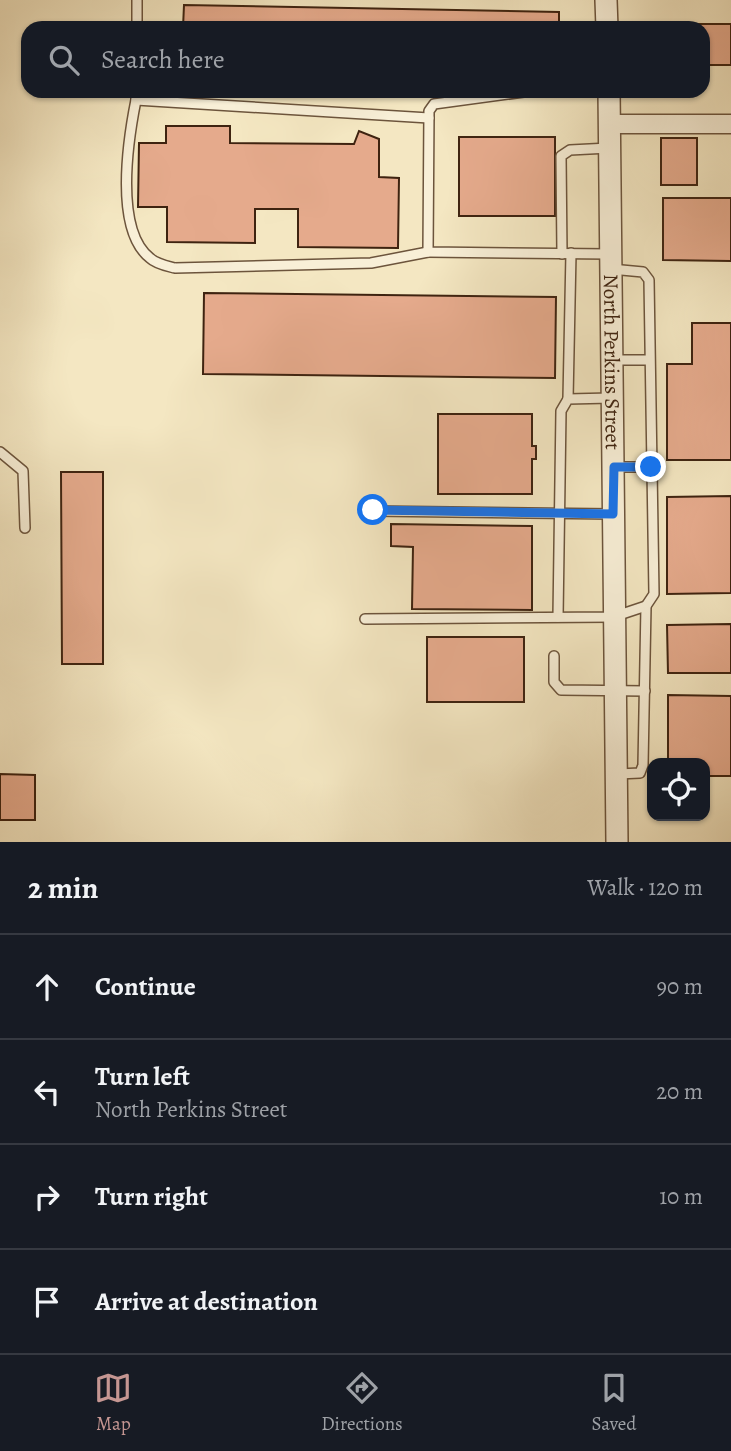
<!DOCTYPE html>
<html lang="en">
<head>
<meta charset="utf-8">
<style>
	:root { --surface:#171b24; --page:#242831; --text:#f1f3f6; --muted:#9ea1a6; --line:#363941; --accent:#c59692 }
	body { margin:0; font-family:Alegreya,serif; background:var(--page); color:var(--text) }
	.controls { position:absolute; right:21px; bottom:21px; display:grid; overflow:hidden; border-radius:14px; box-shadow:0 2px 5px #0004 }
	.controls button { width:63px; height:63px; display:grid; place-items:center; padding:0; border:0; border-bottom:2px solid var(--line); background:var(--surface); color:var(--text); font:35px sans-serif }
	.stop { position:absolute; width:21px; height:21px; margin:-16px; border:5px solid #1a73e8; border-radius:50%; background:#fff }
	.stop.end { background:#1a73e8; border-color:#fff; box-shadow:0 2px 7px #0008 }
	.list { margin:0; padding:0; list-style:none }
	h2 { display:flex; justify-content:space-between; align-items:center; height:91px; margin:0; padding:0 28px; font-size:30px }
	h2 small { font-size:23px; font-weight:400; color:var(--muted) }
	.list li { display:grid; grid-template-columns:46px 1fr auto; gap:21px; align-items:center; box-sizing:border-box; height:105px; padding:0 28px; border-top:2px solid var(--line) }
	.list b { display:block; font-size:26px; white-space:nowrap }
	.list p { margin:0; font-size:23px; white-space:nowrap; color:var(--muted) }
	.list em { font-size:23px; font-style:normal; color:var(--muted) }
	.icon { flex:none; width:38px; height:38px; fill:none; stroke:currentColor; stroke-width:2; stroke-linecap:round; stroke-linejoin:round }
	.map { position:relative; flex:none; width:731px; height:842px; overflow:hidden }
	.search { position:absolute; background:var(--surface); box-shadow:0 2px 5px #0004; left:21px; right:21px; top:21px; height:77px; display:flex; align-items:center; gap:18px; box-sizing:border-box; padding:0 24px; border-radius:21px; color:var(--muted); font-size:26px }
	.sheet { height:511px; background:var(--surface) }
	nav { display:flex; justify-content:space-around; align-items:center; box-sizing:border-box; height:98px; border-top:2px solid var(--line); background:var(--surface); font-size:19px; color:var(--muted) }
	nav a { display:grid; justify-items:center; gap:4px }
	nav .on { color:var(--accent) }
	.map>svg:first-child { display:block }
	.building { fill:#e5aa8c; stroke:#3e2310; stroke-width:2 }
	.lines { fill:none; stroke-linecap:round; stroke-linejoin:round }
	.service-casing { stroke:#6c543c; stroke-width:12 }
	.minor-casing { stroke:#6c543c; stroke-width:21 }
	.tertiary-casing { stroke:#6c543c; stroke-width:24 }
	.service { stroke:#f8efd7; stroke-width:9 }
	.minor { stroke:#f8efd7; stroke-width:18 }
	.tertiary { stroke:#f8efd7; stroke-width:21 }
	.route { stroke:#1a73e8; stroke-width:9 }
	.labels { text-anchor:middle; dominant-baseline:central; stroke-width:6; stroke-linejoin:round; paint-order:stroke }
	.street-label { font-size:21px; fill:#3e2310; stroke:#f8efd7 }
</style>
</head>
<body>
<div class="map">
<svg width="731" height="842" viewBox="0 0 731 842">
	<rect width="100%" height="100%" fill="#f4e7c2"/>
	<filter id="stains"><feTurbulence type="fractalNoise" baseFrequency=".00286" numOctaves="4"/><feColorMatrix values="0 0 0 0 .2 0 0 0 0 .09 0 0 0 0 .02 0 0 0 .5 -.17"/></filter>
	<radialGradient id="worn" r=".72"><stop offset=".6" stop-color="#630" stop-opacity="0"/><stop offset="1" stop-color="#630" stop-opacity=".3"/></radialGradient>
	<!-- building -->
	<g class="building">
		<polygon points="184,5 559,12 559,28 183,28"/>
		<polygon points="680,24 731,24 731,65 703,65 703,28 680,28"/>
		<polygon points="166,126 230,126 230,143 354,144 359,131 379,139 379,177 399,178 398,248 298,247 298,209 255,209 255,243 167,242 167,207 138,207 139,143 166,143"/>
		<rect x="459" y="137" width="96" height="79"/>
		<rect x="661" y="138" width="36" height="47"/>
		<polygon points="663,198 731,198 731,261 663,260"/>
		<polygon points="204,293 556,297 555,378 203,374"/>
		<polygon points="692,323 731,323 731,460 667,460 667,364 692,364"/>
		<polygon points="438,414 532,414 532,446 536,446 536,459 532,459 532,494 438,494"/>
		<polygon points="61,472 103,472 103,664 62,664"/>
		<polygon points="731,496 731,593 667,594 667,497"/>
		<polygon points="391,524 532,526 532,610 412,609 413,547 391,546"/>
		<polygon points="731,624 731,673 668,673 667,625"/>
		<rect x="427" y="637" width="97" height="65"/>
		<polygon points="668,695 731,696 731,776 705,776 705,763 668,763"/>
		<polygon points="0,774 35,775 35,820 0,820"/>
	</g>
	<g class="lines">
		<defs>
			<g id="service">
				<polyline points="137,28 137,0"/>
				<polyline points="136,91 136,100 429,118"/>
				<polyline points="531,91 434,104 429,111 428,252 609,254"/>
				<path d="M 136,100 C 128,140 114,230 150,258 C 156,264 167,266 175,268 L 371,263 L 428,252"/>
				<polyline points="562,254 561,156 570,150 609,148"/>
				<polyline points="611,269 643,272 649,280 654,594 646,606 643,765 640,773 618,774"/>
				<polyline points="613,360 648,360"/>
				<polyline points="568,399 571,253"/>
				<polyline points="0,452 23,471 25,528"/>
				<polyline points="614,467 651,467"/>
				<polyline points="373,511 613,514"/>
				<polyline points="558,617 561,411 568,399 611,398"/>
				<polyline points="365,619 613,617 646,606"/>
				<polyline points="554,656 554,682 561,690 645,691"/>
			</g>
			<polyline id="minor" points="609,124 731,124"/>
			<g id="tertiary">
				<polyline points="606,0 607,28"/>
				<path id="s1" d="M 609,91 L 617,842"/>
			</g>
		</defs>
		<!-- service casing -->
		<use href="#service" class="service-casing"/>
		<!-- minor casing -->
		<use href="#minor" class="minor-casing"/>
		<!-- tertiary casing -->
		<use href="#tertiary" class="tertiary-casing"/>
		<!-- service -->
		<use href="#service" class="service"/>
		<!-- minor -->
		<use href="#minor" class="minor"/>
		<!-- tertiary -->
		<use href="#tertiary" class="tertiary"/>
	</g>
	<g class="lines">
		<!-- route -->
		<polyline class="route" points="373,510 613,514 614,467 651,467"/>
	</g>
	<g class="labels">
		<!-- street labels -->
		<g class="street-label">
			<text stroke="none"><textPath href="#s1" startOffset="271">North Perkins Street</textPath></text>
		</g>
	</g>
	<rect width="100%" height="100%" filter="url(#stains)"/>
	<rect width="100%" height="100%" fill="url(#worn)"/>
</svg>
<div class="controls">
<button><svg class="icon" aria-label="locate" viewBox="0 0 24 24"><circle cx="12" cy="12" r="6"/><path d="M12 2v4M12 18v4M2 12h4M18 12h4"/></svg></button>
</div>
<div class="stop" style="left:373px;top:510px"></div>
<div class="stop end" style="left:651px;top:467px"></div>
<div class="search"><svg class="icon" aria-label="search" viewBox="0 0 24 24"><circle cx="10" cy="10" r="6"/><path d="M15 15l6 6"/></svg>Search here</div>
</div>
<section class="sheet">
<h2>2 min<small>Walk · 120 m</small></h2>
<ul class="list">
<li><svg class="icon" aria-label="ahead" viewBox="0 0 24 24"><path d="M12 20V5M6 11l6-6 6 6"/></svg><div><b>Continue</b></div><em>90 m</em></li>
<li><svg class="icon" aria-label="left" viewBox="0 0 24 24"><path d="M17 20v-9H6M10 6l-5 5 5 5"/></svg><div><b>Turn left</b><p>North Perkins Street</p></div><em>20 m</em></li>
<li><svg class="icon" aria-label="right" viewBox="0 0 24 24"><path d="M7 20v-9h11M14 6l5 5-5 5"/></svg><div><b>Turn right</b></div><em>10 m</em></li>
<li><svg class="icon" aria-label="arrive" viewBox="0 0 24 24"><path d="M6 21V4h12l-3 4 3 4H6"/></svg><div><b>Arrive at destination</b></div></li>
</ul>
</section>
<nav>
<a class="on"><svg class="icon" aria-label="map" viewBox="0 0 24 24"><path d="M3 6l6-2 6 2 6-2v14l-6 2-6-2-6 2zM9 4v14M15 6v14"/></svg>Map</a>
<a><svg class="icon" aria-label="directions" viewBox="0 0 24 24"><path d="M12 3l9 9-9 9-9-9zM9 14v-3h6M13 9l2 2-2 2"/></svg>Directions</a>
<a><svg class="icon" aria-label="saved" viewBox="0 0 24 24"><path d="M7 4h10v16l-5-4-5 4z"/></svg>Saved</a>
</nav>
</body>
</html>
